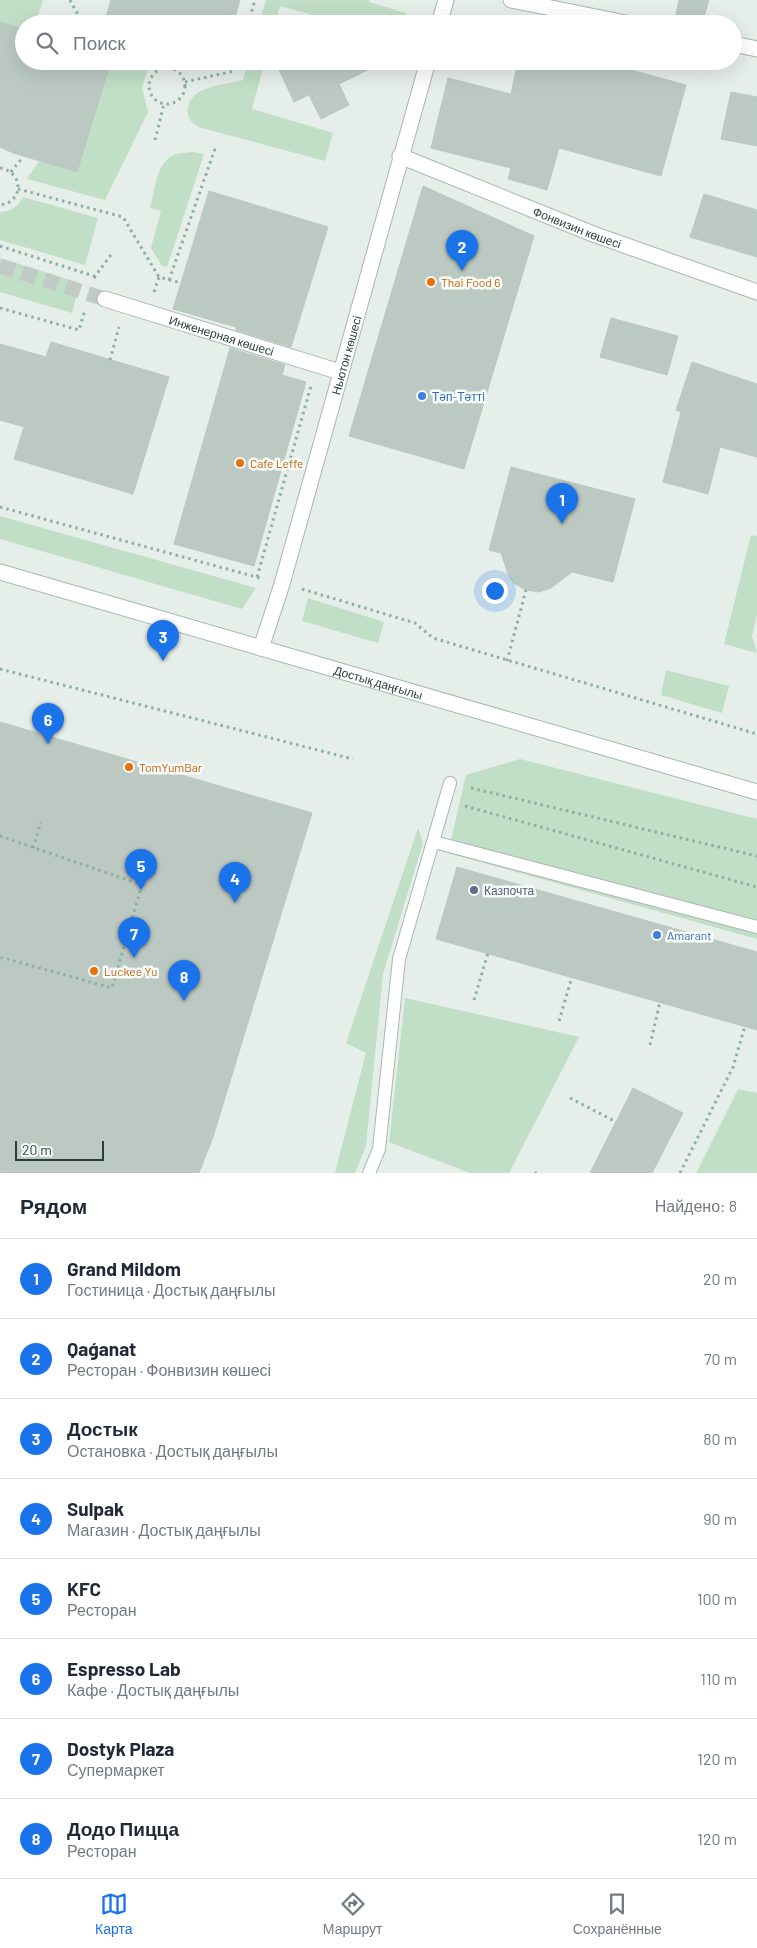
<!DOCTYPE html>
<html lang="ru">
<head>
<meta charset="utf-8">
<style>
	:root { --surface:#fff; --page:#f6f6f7; --text:#1f2937; --muted:#747a83; --line:#e0e1e3; --accent:#1a73e8 }
	body { margin:0; font-family:Barlow,sans-serif; background:var(--page); color:var(--text) }
	.scale { position:absolute; left:15px; bottom:12px; width:89px; box-sizing:border-box; padding-left:5px; border:2px solid #264037; border-top:0; font-size:14px; line-height:18px; white-space:nowrap; color:#264037; -webkit-text-stroke:4px #f7fbf9; paint-order:stroke }
	.you { position:absolute; left:494px; top:590px; width:18px; height:18px; margin:-12px; border:4px solid #fff; border-radius:50%; background:#1a73e8; box-shadow:0 0 0 8px #1a73e833 }
	.badge { display:grid; place-items:center; width:32px; height:32px; border-radius:50%; background:var(--accent); color:#fff; font-size:16px; font-weight:700 }
	.pin { position:absolute; translate:-50% -41px; filter:drop-shadow(0 1px 2px #0008) }
	.pin::after { content:''; position:absolute; top:26px; width:18px; height:15px; background:inherit; clip-path:polygon(0 0,100% 0,50% 100%) }
	.list { margin:0; padding:0; list-style:none }
	h2 { display:flex; justify-content:space-between; align-items:center; height:65px; margin:0; padding:0 20px; font-size:21px }
	h2 small { font-size:16px; font-weight:400; color:var(--muted) }
	.list li { display:grid; grid-template-columns:32px 1fr auto; gap:15px; align-items:center; box-sizing:border-box; height:80px; padding:0 20px; border-top:1px solid var(--line) }
	.list b { display:block; font-size:19px; white-space:nowrap }
	.list p { margin:0; font-size:16px; white-space:nowrap; color:var(--muted) }
	.list em { font-size:16px; font-style:normal; color:var(--muted) }
	.icon { flex:none; width:28px; height:28px; fill:none; stroke:currentColor; stroke-width:2; stroke-linecap:round; stroke-linejoin:round }
	.map { position:relative; flex:none; width:757px; height:1173px; overflow:hidden }
	.search { position:absolute; background:var(--surface); box-shadow:0 5px 20px #0002; left:15px; right:15px; top:15px; height:55px; display:flex; align-items:center; gap:12px; box-sizing:border-box; padding:0 18px; border-radius:28px; color:var(--muted); font-size:19px }
	.sheet { height:705px; background:var(--surface) }
	nav { display:flex; justify-content:space-around; align-items:center; box-sizing:border-box; height:70px; border-top:1px solid var(--line); background:var(--surface); font-size:14px; color:var(--muted) }
	nav a { display:grid; justify-items:center; gap:2px }
	nav .on { color:var(--accent) }
	.map>svg:first-child { display:block }
	.green { fill:#c1dec7 }
	.building { fill:#bcc9c3; stroke:#b9c8c1 }
	.lines { fill:none; stroke-linecap:round; stroke-linejoin:round }
	.minor-tunnel { stroke:#c0cbc6; stroke-width:15; stroke-dasharray:15 8; stroke-linecap:butt }
	.service-casing { stroke:#a9b6b1; stroke-width:14 }
	.minor-casing { stroke:#a9b6b1; stroke-width:17 }
	.secondary-casing { stroke:#a5b9b1; stroke-width:17 }
	.path { stroke:#89b0a1; stroke-width:3; stroke-dasharray:2.5 4; stroke-linecap:butt }
	.service { stroke:#fff; stroke-width:12 }
	.minor { stroke:#fff; stroke-width:15 }
	.secondary { stroke:#fff; stroke-width:15 }
	.food-dot { fill:#e8710a; stroke:#f7fbf9; stroke-width:2 }
	.shop-dot { fill:#3f7fe0; stroke:#f7fbf9; stroke-width:2 }
	.service-dot { fill:#5c6f8a; stroke:#f7fbf9; stroke-width:2 }
	.labels { text-anchor:middle; dominant-baseline:central; stroke-width:5; stroke-linejoin:round; paint-order:stroke }
	.street-label { font-size:12px; fill:#264037; stroke:#f7fbf9 }
	.food-label { font-size:12px; fill:#c56008; stroke:#f7fbf9; text-anchor:start }
	.shop-label { font-size:12px; fill:#366cbe; stroke:#f7fbf9; text-anchor:start }
	.service-label { font-size:12px; fill:#4e5e75; stroke:#f7fbf9; text-anchor:start }
</style>
</head>
<body>
<div class="map">
<svg width="757" height="1173" viewBox="0 0 757 1173">
	<rect width="100%" height="100%" fill="#e6eeea"/>
	<!-- green -->
	<g class="green">
		<polygon points="0,0 43,0 35,24 24,24 24,29 0,22"/>
		<polygon points="266,0 369,0 369,2 406,13 403,24 345,24 280,6 275,24 259,24"/>
		<polygon points="111,61 128,61 148,69 142,88 148,112 105,200 27,179 39,161 77,172"/>
		<path d="M 248,61 L 265,61 L 252,109 L 333,133 L 325,161 L 198,127 C 191,122 186,117 188,108 C 190,86 225,85 243,80 Z"/>
		<path d="M 192,152 L 204,154 L 167,267 L 162,266 L 151,248 L 161,211 L 150,208 C 154,194 156,167 169,158 C 175,153 184,153 192,152 Z"/>
		<path d="M 23,197 L 98,218 L 85,265 L 0,240 L 0,212 C 13,211 16,208 23,197 Z"/>
		<polygon points="0,258 80,283 72,313 0,292"/>
		<polygon points="0,516 256,588 242,609 0,539"/>
		<polygon points="751,535 757,536 757,615 752,636 757,653 724,644"/>
		<polygon points="308,598 384,622 378,643 302,621"/>
		<polygon points="666,670 729,686 722,713 661,695"/>
		<polygon points="520,759 757,819 757,939 448,853 466,775"/>
		<polygon points="418,828 423,843 383,974 366,1146 355,1173 335,1173 366,1053 346,1043"/>
		<polygon points="405,998 579,1037 509,1173 470,1173 389,1142"/>
		<polygon points="738,1089 757,1093 757,1173 696,1173"/>
	</g>
	<!-- building -->
	<g class="building">
		<polygon points="111,0 240,0 233,24 104,24"/>
		<polygon points="679,0 709,0 702,24 674,24"/>
		<polygon points="0,22 24,29 24,61 111,61 77,172 13,153 0,147"/>
		<polygon points="275,61 386,61 339,84 349,105 321,119 309,95 294,102"/>
		<polygon points="518,61 598,61 686,85 661,176 559,148 547,190 508,179 511,168 431,148 448,78 511,94"/>
		<polygon points="731,92 757,97 757,146 721,139"/>
		<polygon points="423,186 534,236 464,469 349,436"/>
		<polygon points="209,191 328,227 291,347 236,330 236,327 173,309"/>
		<polygon points="704,194 757,210 757,257 690,237"/>
		<polygon points="611,318 678,336 667,375 600,357"/>
		<polygon points="51,342 169,377 133,494 14,459 24,427 0,420 0,344 46,357"/>
		<polygon points="230,348 285,365 282,375 306,382 254,566 174,544"/>
		<polygon points="692,362 757,384 757,457 720,447 708,494 663,482 681,412 676,410"/>
		<polygon points="511,467 635,499 613,582 572,572 551,588 539,592 526,590 515,584 508,574 501,553 489,550"/>
		<polygon points="0,722 312,813 213,1137 199,1173 0,1173"/>
		<polygon points="457,867 757,952 757,1030 436,939"/>
		<polygon points="633,1088 683,1113 652,1173 590,1173"/>
	</g>
	<g class="lines">
		<!-- minor-tunnel -->
		<polyline class="minor-tunnel" points="0,266 105,299"/>
		<defs>
			<g id="service">
				<polyline points="434,842 757,927"/>
				<polyline points="369,1173 379,1149 399,959 450,783"/>
			</g>
			<g id="minor">
				<polyline points="511,0 631,24"/>
				<polyline points="439,24 446,0"/>
				<polyline points="733,44 757,49"/>
				<path id="s1" d="M 400,156 L 593,234 L 757,292"/>
				<path id="s2" d="M 105,299 L 340,372"/>
				<path id="s3" d="M 261,648 L 282,584 L 428,61"/>
			</g>
			<g id="secondary">
				<path id="s4" d="M 0,572 L 757,792"/>
			</g>
		</defs>
		<!-- service casing -->
		<use href="#service" class="service-casing"/>
		<!-- minor casing -->
		<use href="#minor" class="minor-casing"/>
		<!-- secondary casing -->
		<use href="#secondary" class="secondary-casing"/>
		<!-- path -->
		<g class="path">
			<polyline points="70,0 83,24"/>
			<polyline points="248,24 255,0"/>
			<polyline points="156,61 162,63"/>
			<circle cx="167" cy="86" r="18"/>
			<polyline points="161,68 163,61"/>
			<polyline points="185,82 234,71 237,61"/>
			<polyline points="155,140 164,104"/>
			<path d="M 0,168 C 24,172 24,202 0,205"/>
			<polyline points="11,172 23,157"/>
			<polyline points="18,189 123,217 159,277"/>
			<polyline points="0,246 97,277"/>
			<polyline points="94,278 113,252"/>
			<polyline points="169,280 216,146"/>
			<polyline points="154,292 159,277 181,283"/>
			<polyline points="0,308 79,330 85,310"/>
			<polyline points="110,360 119,327"/>
			<polyline points="0,507 260,578"/>
			<polyline points="257,577 311,386"/>
			<polyline points="302,589 415,623 433,638 757,734"/>
			<polyline points="507,661 526,590"/>
			<polyline points="0,669 353,759"/>
			<polyline points="471,788 757,856"/>
			<polyline points="465,806 757,887"/>
			<polyline points="0,836 142,885 112,988 0,957"/>
			<polyline points="33,848 41,822"/>
			<polyline points="474,1000 488,953"/>
			<polyline points="559,1021 572,977"/>
			<polyline points="650,1045 660,1002"/>
			<polyline points="570,1098 616,1122"/>
			<polyline points="535,1172 536,1173"/>
			<polyline points="680,1173 733,1067 745,1026"/>
		</g>
		<!-- service -->
		<use href="#service" class="service"/>
		<!-- minor -->
		<use href="#minor" class="minor"/>
		<!-- secondary -->
		<use href="#secondary" class="secondary"/>
	</g>
	<!-- markers -->
	<g class="food-dot">
		<circle cx="431" cy="282" r="5"/>
		<circle cx="240" cy="463" r="5"/>
		<circle cx="129" cy="767" r="5"/>
		<circle cx="94" cy="971" r="5"/>
	</g>
	<g class="shop-dot">
		<circle cx="422" cy="396" r="5"/>
		<circle cx="657" cy="935" r="5"/>
	</g>
	<circle class="service-dot" cx="474" cy="890" r="5"/>
	<g class="labels">
		<!-- street labels -->
		<g class="street-label">
			<text stroke="none"><textPath href="#s1" startOffset="191">Фонвизин көшесі</textPath></text>
			<text stroke="none"><textPath href="#s2" startOffset="122">Инженерная көшесі</textPath></text>
			<text stroke="none"><textPath href="#s3" startOffset="305">Ньютон көшесі</textPath></text>
			<text stroke="none"><textPath href="#s4" startOffset="394">Достық даңғылы</textPath></text>
		</g>
		<!-- food labels -->
		<g class="food-label">
			<text x="441" y="282">Thai Food 6</text>
			<text x="250" y="463">Cafe Leffe</text>
			<text x="139" y="767">TomYumBar</text>
			<text x="104" y="971">Luckee Yu</text>
		</g>
		<!-- shop labels -->
		<g class="shop-label">
			<text x="432" y="396">Тәп-Тәтті</text>
			<text x="667" y="935">Amarant</text>
		</g>
		<!-- service labels -->
		<g class="service-label">
			<text x="484" y="890">Казпочта</text>
		</g>
	</g>
</svg>
<div class="scale">20 m</div>
<div class="you"></div>
<div class="pin badge" style="left:562px;top:524px">1</div>
<div class="pin badge" style="left:462px;top:271px">2</div>
<div class="pin badge" style="left:163px;top:661px">3</div>
<div class="pin badge" style="left:235px;top:903px">4</div>
<div class="pin badge" style="left:141px;top:890px">5</div>
<div class="pin badge" style="left:48px;top:744px">6</div>
<div class="pin badge" style="left:134px;top:958px">7</div>
<div class="pin badge" style="left:184px;top:1001px">8</div>
<div class="search"><svg class="icon" aria-label="search" viewBox="0 0 24 24"><circle cx="10" cy="10" r="6"/><path d="M15 15l6 6"/></svg>Поиск</div>
</div>
<section class="sheet">
<h2>Рядом<small>Найдено: 8</small></h2>
<ul class="list">
<li><span class="badge">1</span><div><b>Grand Mildom</b><p>Гостиница · Достық даңғылы</p></div><em>20 m</em></li>
<li><span class="badge">2</span><div><b>Qaģanat</b><p>Ресторан · Фонвизин көшесі</p></div><em>70 m</em></li>
<li><span class="badge">3</span><div><b>Достык</b><p>Остановка · Достық даңғылы</p></div><em>80 m</em></li>
<li><span class="badge">4</span><div><b>Sulpak</b><p>Магазин · Достық даңғылы</p></div><em>90 m</em></li>
<li><span class="badge">5</span><div><b>KFC</b><p>Ресторан</p></div><em>100 m</em></li>
<li><span class="badge">6</span><div><b>Espresso Lab</b><p>Кафе · Достық даңғылы</p></div><em>110 m</em></li>
<li><span class="badge">7</span><div><b>Dostyk Plaza</b><p>Супермаркет</p></div><em>120 m</em></li>
<li><span class="badge">8</span><div><b>Додо Пицца</b><p>Ресторан</p></div><em>120 m</em></li>
</ul>
</section>
<nav>
<a class="on"><svg class="icon" aria-label="map" viewBox="0 0 24 24"><path d="M3 6l6-2 6 2 6-2v14l-6 2-6-2-6 2zM9 4v14M15 6v14"/></svg>Карта</a>
<a><svg class="icon" aria-label="directions" viewBox="0 0 24 24"><path d="M12 3l9 9-9 9-9-9zM9 14v-3h6M13 9l2 2-2 2"/></svg>Маршрут</a>
<a><svg class="icon" aria-label="saved" viewBox="0 0 24 24"><path d="M7 4h10v16l-5-4-5 4z"/></svg>Сохранённые</a>
</nav>
</body>
</html>
